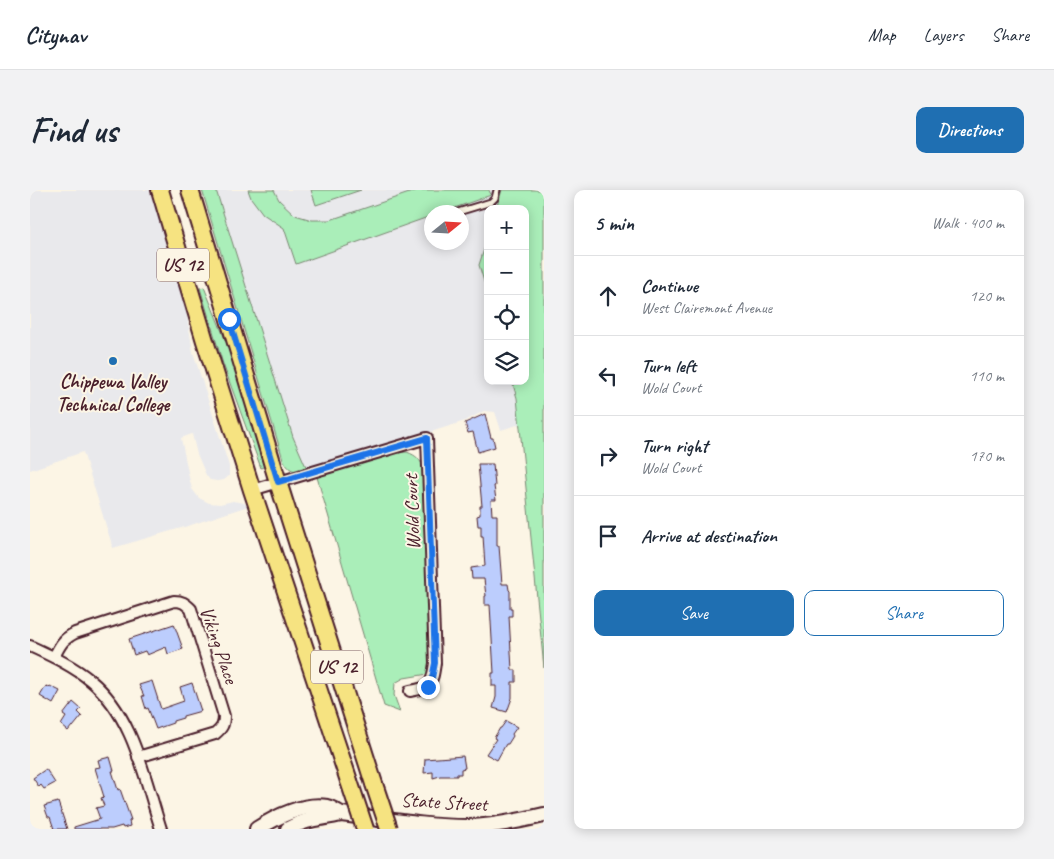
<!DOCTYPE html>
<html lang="en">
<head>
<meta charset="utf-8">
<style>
	:root { --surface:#fff; --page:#f2f2f3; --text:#1f2937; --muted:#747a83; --line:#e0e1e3; --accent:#1f6fb2 }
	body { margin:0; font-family:Caveat,sans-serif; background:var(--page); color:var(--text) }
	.controls { position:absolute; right:15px; top:15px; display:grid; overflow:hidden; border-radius:10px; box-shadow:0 2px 12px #0003 }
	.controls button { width:45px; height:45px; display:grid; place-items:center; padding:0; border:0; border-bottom:1px solid var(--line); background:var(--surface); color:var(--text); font:25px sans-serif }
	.compass { position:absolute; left:394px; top:15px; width:45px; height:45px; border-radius:50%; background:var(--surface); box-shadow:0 2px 12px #0003; rotate:72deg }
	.stop { position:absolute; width:15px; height:15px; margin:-11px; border:4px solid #1a73e8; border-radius:50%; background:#fff }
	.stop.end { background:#1a73e8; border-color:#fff; box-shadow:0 1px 5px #0008 }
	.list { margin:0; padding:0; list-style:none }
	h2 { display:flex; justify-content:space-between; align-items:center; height:65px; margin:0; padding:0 20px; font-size:21px }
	h2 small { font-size:16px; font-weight:400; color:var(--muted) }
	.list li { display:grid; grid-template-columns:32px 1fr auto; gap:15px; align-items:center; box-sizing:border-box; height:80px; padding:0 20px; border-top:1px solid var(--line) }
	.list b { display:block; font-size:19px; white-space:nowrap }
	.list p { margin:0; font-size:16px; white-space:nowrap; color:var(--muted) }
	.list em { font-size:16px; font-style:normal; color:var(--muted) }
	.actions { display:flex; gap:10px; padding:15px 20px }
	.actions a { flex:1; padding:11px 0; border:1px solid var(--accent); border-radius:10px; text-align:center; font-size:18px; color:var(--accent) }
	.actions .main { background:var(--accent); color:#fff }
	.icon { flex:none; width:28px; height:28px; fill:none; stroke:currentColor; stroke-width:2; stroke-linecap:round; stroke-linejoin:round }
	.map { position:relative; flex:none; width:514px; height:639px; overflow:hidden; border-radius:10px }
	header { display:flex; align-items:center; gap:30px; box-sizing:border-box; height:70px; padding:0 25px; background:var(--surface); border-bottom:1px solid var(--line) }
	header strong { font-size:24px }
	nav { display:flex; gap:28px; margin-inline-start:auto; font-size:18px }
	.intro { display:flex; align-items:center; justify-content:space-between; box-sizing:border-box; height:120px; padding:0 30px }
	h1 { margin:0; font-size:35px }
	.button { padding:12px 22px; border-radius:10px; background:var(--accent); color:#fff; font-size:18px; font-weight:700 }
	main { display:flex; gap:30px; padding:0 30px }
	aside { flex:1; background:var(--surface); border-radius:10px; box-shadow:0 2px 12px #0003 }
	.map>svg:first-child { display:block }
	.built { fill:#e9e9ec; fill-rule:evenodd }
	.green { fill:#aaeeb9; stroke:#7a8672 }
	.building { fill:#bccdfd; stroke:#4a1f2b }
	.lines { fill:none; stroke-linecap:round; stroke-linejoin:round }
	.lane-casing { stroke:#4a1f2b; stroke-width:9 }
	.street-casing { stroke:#4a1f2b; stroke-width:14 }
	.secondary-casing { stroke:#4a1f2b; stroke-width:18 }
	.primary-casing { stroke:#4a1f2b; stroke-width:20 }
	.lane { stroke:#fcf5e5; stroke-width:5 }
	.street { stroke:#fcf5e5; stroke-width:10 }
	.secondary { stroke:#fcf5e5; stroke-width:14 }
	.primary { stroke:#f6e381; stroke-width:16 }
	.primary-bridge-casing { stroke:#4a1f2b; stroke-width:20; stroke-linecap:butt }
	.primary-bridge { stroke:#f6e381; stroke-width:16 }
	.route { stroke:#1a73e8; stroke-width:6 }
	.poi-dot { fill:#1f6fb2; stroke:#fcf5e5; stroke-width:2 }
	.labels { text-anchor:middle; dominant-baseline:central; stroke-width:4; stroke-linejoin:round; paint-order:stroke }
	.shield { fill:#fcf5e5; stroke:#7f5f63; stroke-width:1 }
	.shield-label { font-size:19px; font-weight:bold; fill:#4a1f2b }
	.poi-label { font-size:20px; font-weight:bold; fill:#4a1f2b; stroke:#fcf5e5 }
	.street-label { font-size:20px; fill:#4a1f2b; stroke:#fcf5e5 }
</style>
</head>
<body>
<header>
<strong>Citynav</strong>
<nav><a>Map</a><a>Layers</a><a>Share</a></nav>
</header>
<div class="intro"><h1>Find us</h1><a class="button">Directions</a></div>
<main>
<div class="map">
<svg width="514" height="639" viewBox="0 0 514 639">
	<rect width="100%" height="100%" fill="#fcf5e5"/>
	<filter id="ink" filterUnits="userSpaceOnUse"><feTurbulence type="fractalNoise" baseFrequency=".02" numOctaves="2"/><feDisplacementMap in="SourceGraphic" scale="10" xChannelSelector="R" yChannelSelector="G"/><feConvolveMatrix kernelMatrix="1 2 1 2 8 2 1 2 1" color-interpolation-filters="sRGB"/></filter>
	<g filter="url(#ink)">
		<!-- built -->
		<g class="built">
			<polygon points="0,0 122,0 154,108 163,162 199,276 199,286 194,290 187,291 180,290 176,285 167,264 162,244 151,248 159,287 162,299 169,308 179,313 190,314 203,311 214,313 218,316 161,335 83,358 53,262 0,280"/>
			<path d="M 172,0 L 514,0 L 514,477 L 490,234 L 471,240 L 465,222 L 454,221 L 435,231 L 351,258 L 272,281 L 266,281 L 260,279 L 253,269 ZM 458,19 L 495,19 L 495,191 L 458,191 ZM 402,22 L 432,22 L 432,52 L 402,52 Z"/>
		</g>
		<!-- green -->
		<g class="green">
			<path d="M 172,0 L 186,0 L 263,247 L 277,279 C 264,283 259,281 253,269 Z"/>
			<polygon points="218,0 244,0 249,10 265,25 282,30 300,30 388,0 459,0 461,5 413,22 402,22 401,26 266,74 254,38 233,24 221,8"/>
			<polygon points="281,0 331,0 286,15"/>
			<polygon points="472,0 514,0 514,478 487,208 482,191 495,191 495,19 466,19"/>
			<polygon points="458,47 458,105 449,75"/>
			<polygon points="174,97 201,164 234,270 235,276 231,278 193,174 170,98"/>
			<path d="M 377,262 C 387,266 390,269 394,279 L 400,481 L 398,484 L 374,488 L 365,493 L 364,505 L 370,522 L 354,516 L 287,287 L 367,263 Z"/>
		</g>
		<!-- building -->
		<g class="building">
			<polygon points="455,224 461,248 463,248 465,257 448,262 443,242 438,243 435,233"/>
			<polygon points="448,274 463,274 465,296 464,296 466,310 461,310 462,325 467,325 467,356 469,356 472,394 478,394 479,400 480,401 480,418 482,418 482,426 479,426 482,480 486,480 486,492 482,492 482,508 477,522 463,518 466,507 466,496 462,496 462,483 464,483 460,415 455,415 455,406 456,406 454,389 442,389 441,378 455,376 453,346 451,346 451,336 448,336 447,326 450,325 450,316 452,316"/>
			<polygon points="144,434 153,459 138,464 136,457 117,465 115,461 104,465 99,449"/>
			<polygon points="122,491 131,519 154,511 150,497 162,493 171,521 153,526 153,528 143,531 143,533 126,539 118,518 116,519 112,506 114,506 109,495"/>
			<polygon points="16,496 19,497 20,496 30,501 23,514 10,506"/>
			<polygon points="43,512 51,519 48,522 52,526 43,537 42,536 38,541 31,535 36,527 33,525"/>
			<polygon points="476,531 487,537 482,544 483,546 478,554 476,554 467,570 456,564 466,549 464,548 470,538 471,538"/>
			<polygon points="433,566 435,578 431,579 431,584 427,584 427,586 410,586 403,588 403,582 394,583 395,569"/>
			<polygon points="80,567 84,581 82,581 88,600 90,599 101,630 99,631 100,636 93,638 92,636 82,639 44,639 44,637 70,629 66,618 74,616 71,608 74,607 65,578 70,577 68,570"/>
			<polygon points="16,579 25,593 14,599 11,595 9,597 3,588"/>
			<polygon points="28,612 37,639 24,639 20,627 18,627 14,616"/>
		</g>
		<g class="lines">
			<defs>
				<polyline id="lane" points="428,22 461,12 465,8 467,0"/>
				<g id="street">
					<path d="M 222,300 L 397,248 L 405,473 C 402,493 402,498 380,501"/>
					<path d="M 0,456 C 21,466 42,475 60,490 C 104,526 114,587 131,639"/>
					<path d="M 24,467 C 30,455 33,449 45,443 L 144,411 C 152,411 155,413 161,419 L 194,526 C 194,535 192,538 185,544 L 108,567"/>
				</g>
				<g id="secondary">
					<path d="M 227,639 C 246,627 273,613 297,617 C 302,618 306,621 311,624 C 353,629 395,637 438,637 C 463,636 489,631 514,625"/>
					<path d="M 258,639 C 277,628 291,629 311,624"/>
				</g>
				<g id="primary">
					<polyline points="130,0 175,151 222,300 319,591"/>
					<polyline points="160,0 248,292 344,594"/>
				</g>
			</defs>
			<!-- lane casing -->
			<use href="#lane" class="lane-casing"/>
			<!-- street casing -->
			<use href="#street" class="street-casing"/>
			<!-- secondary casing -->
			<use href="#secondary" class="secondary-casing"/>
			<!-- primary casing -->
			<use href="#primary" class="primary-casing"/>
			<!-- lane -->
			<use href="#lane" class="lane"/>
			<!-- street -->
			<use href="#street" class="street"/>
			<!-- secondary -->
			<use href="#secondary" class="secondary"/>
			<!-- primary -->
			<use href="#primary" class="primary"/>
			<defs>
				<g id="primary-bridge">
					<polyline points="319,591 335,639"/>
					<polyline points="344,594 359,639"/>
				</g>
			</defs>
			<!-- primary-bridge casing -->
			<use href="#primary-bridge" class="primary-bridge-casing"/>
			<!-- primary-bridge -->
			<use href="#primary-bridge" class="primary-bridge"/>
		</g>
	</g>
	<g class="lines" filter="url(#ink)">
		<!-- route -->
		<polyline class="route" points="199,129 248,292 397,248 405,473 402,488 398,497"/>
	</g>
	<!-- markers -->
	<circle class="poi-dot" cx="83" cy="171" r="5"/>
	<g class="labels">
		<!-- shield labels -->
		<g class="shield">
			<rect x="127" y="58.5" width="52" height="33" rx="4"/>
			<rect x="281" y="460.5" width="52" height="33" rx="4"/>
		</g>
		<g class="shield-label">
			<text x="153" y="75">US 12</text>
			<text x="307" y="477">US 12</text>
		</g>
		<!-- poi labels -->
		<g class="poi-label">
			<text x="83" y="191">Chippewa Valley<tspan x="83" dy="23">Technical College</tspan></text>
		</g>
		<!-- street labels -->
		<g class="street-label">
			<text transform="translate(382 322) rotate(-92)">Wold Court</text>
			<text transform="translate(189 455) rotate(71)">Viking Place</text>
			<text transform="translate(414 612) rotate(3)">State Street</text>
		</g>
	</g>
</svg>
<div class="controls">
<button>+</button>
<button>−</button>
<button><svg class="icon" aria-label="locate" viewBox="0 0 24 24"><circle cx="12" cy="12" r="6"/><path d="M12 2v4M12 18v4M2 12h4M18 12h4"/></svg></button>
<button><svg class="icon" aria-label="layers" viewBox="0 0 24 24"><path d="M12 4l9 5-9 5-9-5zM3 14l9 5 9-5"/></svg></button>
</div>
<svg class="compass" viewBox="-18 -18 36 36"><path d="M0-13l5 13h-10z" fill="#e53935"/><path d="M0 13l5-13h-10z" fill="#747a83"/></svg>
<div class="stop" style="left:199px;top:129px"></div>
<div class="stop end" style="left:398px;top:497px"></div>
</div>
<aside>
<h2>5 min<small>Walk · 400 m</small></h2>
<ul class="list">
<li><svg class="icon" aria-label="ahead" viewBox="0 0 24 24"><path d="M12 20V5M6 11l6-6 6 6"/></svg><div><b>Continue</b><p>West Clairemont Avenue</p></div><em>120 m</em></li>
<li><svg class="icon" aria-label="left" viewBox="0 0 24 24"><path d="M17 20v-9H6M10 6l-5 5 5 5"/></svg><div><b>Turn left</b><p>Wold Court</p></div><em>110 m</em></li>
<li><svg class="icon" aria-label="right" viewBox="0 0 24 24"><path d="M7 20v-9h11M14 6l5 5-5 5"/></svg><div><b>Turn right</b><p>Wold Court</p></div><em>170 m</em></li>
<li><svg class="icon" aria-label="arrive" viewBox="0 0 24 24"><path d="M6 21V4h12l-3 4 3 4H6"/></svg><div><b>Arrive at destination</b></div></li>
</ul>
<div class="actions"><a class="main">Save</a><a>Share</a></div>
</aside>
</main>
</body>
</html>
